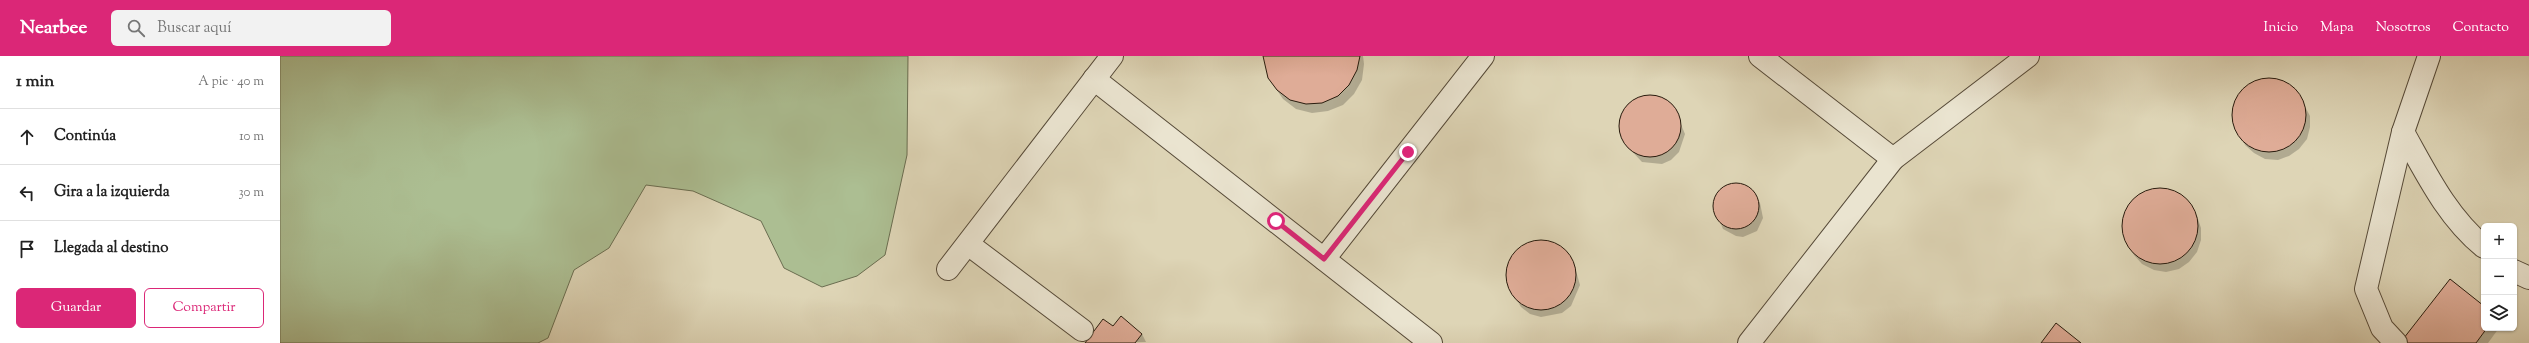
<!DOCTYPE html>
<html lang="es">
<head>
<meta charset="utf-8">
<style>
	:root { --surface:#fff; --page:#f2f2f2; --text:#222; --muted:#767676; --line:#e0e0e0; --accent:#db2777 }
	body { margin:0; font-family:"Sorts Mill Goudy",serif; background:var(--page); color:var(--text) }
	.controls { position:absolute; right:12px; bottom:12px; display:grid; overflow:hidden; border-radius:6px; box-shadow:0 1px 3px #0004 }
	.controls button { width:36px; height:36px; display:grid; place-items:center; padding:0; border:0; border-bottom:1px solid var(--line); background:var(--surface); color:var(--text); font:20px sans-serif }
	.stop { position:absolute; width:12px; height:12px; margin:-9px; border:3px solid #db2777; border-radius:50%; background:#fff }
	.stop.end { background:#db2777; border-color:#fff; box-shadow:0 1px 4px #0008 }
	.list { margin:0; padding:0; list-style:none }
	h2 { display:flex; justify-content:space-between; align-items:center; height:52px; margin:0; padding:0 16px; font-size:17px }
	h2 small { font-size:13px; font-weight:400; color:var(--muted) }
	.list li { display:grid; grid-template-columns:26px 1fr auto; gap:12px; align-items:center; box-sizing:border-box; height:56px; padding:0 16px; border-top:1px solid var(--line) }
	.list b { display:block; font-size:15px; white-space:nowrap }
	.list em { font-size:13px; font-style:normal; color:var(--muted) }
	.actions { display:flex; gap:8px; padding:12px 16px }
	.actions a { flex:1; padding:9px 0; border:1px solid var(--accent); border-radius:6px; text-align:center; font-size:14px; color:var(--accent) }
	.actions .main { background:var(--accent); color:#fff }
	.icon { flex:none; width:22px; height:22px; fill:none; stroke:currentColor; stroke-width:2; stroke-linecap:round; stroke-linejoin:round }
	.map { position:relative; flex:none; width:2249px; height:287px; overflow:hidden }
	header { display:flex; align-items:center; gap:24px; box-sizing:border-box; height:56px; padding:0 20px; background:var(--accent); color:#fff }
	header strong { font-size:19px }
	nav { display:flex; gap:22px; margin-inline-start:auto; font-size:14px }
	.search { width:280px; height:36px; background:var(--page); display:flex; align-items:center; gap:10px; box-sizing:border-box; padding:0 14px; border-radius:6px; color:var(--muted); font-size:15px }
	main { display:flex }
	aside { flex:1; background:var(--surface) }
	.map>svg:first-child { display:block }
	.green { fill:#acbe92; stroke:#6a6d50 }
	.shadow { fill:#0003 }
	.building { fill:#dfac97; stroke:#291c0e }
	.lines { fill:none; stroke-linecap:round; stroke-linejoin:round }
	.minor-casing { stroke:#564a38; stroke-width:24 }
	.minor { stroke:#eae4d0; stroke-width:22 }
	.route { stroke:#db2777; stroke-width:5 }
</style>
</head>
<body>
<header>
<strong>Nearbee</strong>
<div class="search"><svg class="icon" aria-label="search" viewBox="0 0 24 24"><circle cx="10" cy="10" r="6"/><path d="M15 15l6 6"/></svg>Buscar aquí</div>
<nav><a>Inicio</a><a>Mapa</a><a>Nosotros</a><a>Contacto</a></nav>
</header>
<main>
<aside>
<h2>1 min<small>A pie · 40 m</small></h2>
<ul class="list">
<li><svg class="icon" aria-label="ahead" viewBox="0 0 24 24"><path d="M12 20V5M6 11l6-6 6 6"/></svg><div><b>Continúa</b></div><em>10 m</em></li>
<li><svg class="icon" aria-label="left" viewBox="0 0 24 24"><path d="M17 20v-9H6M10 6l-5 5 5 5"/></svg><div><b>Gira a la izquierda</b></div><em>30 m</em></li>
<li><svg class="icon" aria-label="arrive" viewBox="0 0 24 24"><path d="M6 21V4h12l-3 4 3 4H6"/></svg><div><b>Llegada al destino</b></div></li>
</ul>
<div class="actions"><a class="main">Guardar</a><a>Compartir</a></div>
</aside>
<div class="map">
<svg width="2249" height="287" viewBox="0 0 2249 287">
	<rect width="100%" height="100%" fill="#ded5b6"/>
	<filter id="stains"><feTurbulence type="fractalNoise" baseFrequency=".005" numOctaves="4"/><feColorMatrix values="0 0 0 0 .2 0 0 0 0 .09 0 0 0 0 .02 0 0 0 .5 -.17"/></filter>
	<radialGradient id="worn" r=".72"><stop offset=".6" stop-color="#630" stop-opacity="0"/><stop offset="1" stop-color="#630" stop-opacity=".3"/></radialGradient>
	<!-- green -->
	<polygon class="green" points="0,0 628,0 627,99 605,199 577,220 542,231 504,212 481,165 413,135 366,129 329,192 294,214 268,282 258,287 0,287"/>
	<!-- shadow -->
	<g class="shadow">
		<polygon points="984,0 1083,0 1084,8 1082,24 1074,38 1063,49 1048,55 1032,57 1016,53 1003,43 988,21"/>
		<polygon points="1993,23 2004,26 2020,41 2030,60 2030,71 2027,83 2019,93 2009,100 1998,104 1985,103 1974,97 1965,89 1955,69 1954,57 1956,46 1971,29"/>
		<polygon points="1371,40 1388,46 1394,52 1405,78 1399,96 1391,104 1382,108 1362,106 1348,91 1340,72 1346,52 1353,46"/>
		<polygon points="1450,129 1465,130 1475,139 1480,147 1483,162 1477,175 1463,181 1456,180 1443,173 1434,151 1435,143 1443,132"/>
		<polygon points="1883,133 1904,142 1917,160 1921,172 1921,184 1917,196 1909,206 1899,213 1886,216 1874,214 1862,208 1854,199 1844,179 1843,167 1846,156 1860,138 1871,134"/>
		<polygon points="1250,187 1272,187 1289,200 1294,208 1300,229 1291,250 1282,257 1261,261 1250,258 1241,251 1230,233 1228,211 1240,192"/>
		<polygon points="2204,251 2204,272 2219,272 2208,287 2121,287"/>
		<polygon points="833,272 862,278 866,286 806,287"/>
	</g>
	<!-- building -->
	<g class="building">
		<polygon points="983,0 1080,0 1077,14 1069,29 1058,40 1042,47 1026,48 1010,44 997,34 988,22"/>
		<circle cx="1989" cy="59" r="37"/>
		<circle cx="1370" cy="70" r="31"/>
		<circle cx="1456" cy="150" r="23"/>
		<circle cx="1880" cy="170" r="38"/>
		<circle cx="1261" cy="219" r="35"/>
		<polygon points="2170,223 2204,250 2204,272 2207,272 2196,287 2120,287"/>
		<polygon points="841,260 862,278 855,287 805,287 823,263 833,270"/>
		<polygon points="1776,267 1801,287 1761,287"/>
	</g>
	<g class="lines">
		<defs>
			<g id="minor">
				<polyline points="1480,0 1613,103 1748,0"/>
				<polyline points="814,23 1151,287"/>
				<path d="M 2123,76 C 2146,117 2167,161 2204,191"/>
				<polyline points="688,188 802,274"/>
				<polyline points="1044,203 1203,0"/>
				<polyline points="668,213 832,0"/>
				<polyline points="2234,215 2249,222"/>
				<polyline points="1469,287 1613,103"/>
				<polyline points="2116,287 2102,272 2086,233 2123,76 2149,0"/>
			</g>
		</defs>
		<!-- minor casing -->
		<use href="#minor" class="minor-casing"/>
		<!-- minor -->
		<use href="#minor" class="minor"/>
	</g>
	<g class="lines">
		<!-- route -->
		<polyline class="route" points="996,165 1044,203 1128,96"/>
	</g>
	<rect width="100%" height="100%" filter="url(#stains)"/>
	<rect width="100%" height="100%" fill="url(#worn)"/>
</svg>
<div class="controls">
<button>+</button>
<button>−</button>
<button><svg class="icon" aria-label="layers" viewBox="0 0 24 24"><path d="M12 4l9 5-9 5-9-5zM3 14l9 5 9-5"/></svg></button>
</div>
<div class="stop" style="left:996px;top:165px"></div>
<div class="stop end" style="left:1128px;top:96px"></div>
</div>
</main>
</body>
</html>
